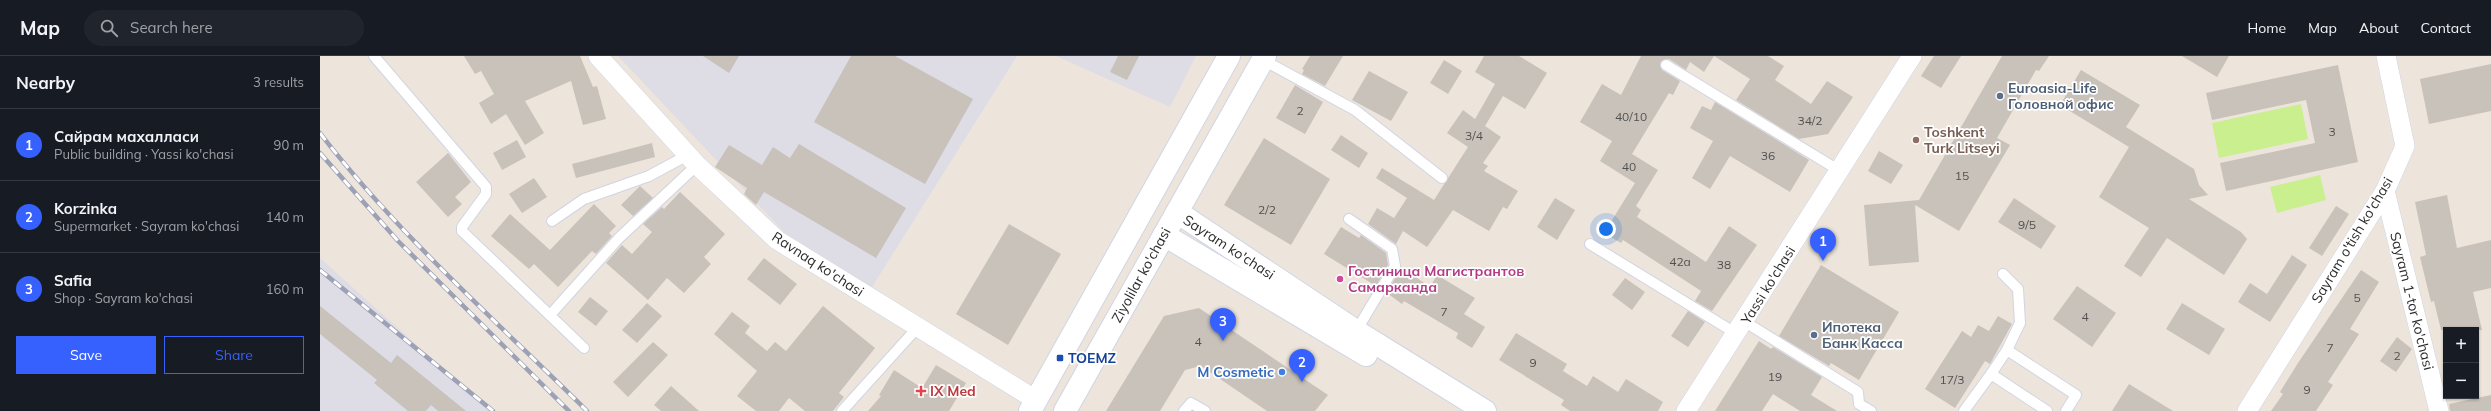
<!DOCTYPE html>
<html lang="en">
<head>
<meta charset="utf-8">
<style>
	:root { --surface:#171b24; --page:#20242c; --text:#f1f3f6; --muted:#9ea1a6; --line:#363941; --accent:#3661ff }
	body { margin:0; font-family:Mulish,sans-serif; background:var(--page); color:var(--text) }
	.controls { position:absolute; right:12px; bottom:12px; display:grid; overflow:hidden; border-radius:0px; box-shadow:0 1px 3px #0004 }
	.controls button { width:36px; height:36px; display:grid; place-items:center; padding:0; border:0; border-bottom:1px solid var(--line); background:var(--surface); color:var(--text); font:20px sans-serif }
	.you { position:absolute; left:1286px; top:173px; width:14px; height:14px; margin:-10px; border:3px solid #fff; border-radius:50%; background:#1a73e8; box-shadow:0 0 0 6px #1a73e833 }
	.badge { display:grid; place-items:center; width:26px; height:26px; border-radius:50%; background:var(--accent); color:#fff; font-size:13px; font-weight:700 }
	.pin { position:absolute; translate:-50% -33px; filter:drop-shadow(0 1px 2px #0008) }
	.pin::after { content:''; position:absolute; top:21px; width:14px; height:12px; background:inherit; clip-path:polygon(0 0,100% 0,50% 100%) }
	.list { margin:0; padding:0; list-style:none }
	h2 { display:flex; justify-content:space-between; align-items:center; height:52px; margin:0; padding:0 16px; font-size:17px }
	h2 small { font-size:13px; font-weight:400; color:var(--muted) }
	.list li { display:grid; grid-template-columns:26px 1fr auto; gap:12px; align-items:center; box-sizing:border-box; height:72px; padding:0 16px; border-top:1px solid var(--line) }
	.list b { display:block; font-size:15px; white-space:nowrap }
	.list p { margin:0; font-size:13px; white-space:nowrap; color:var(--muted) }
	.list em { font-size:13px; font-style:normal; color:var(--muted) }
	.actions { display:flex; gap:8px; padding:12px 16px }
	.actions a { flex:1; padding:9px 0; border:1px solid var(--accent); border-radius:0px; text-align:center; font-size:14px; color:var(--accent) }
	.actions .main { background:var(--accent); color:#fff }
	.icon { flex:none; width:22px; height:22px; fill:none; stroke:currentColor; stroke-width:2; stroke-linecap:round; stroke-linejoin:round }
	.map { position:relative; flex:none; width:2171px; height:355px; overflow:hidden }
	header { display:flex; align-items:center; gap:24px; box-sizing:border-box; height:56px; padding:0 20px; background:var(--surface); border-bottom:1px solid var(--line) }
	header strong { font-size:19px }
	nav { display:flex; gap:22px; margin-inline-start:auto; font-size:14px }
	.search { width:280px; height:36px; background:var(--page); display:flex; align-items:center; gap:10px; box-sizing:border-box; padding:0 14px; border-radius:22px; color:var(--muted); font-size:15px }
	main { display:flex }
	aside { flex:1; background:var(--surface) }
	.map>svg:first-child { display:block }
	.industrial { fill:#dedce5 }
	.pitch { fill:#c9ef8e }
	.building { fill:#c8c2bb }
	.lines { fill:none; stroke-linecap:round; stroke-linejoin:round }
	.service-casing { stroke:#d0d4e4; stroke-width:12 }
	.minor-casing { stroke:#d0d4e4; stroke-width:20 }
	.tertiary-casing { stroke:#d0d4e4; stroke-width:24 }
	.secondary-casing { stroke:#d0d4e4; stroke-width:24 }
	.service { stroke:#fff; stroke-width:10 }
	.minor { stroke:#fff; stroke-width:19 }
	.tertiary { stroke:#fff; stroke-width:22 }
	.secondary { stroke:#fff; stroke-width:22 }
	.rail-casing { stroke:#9da1b6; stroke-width:4.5 }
	.rail { stroke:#fff; stroke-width:3; stroke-dasharray:9; stroke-linecap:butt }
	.service-dot { fill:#5c6f8a; stroke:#fff; stroke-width:1.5 }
	.education-dot { fill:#8d6e63; stroke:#fff; stroke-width:1.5 }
	.hotel-dot { fill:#d1479c; stroke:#fff; stroke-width:1.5 }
	.transit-dot { fill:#1a4fb4; stroke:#fff; stroke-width:1.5 }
	.shop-dot { fill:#3f7fe0; stroke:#fff; stroke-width:1.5 }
	.health-dot { fill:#e0444e; stroke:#fff; stroke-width:1.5 }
	.labels { text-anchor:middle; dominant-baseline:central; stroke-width:3.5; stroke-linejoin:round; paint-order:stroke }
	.number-label { font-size:12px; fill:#52504e }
	.service-label { font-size:14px; font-weight:bold; fill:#4e5e75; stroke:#fff; text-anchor:start }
	.education-label { font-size:14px; font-weight:bold; fill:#785e54; stroke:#fff; text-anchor:start }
	.street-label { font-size:14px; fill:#2a2a2a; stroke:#fff }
	.hotel-label { font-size:14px; font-weight:bold; fill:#b23c85; stroke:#fff; text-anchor:start }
	.transit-label { font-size:14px; font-weight:bold; fill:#164399; stroke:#fff; text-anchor:start }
	.shop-label { font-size:14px; font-weight:bold; fill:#366cbe; stroke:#fff; text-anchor:end }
	.health-label { font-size:14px; font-weight:bold; fill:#be3a42; stroke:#fff; text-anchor:start }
</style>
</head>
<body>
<header>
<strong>Map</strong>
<div class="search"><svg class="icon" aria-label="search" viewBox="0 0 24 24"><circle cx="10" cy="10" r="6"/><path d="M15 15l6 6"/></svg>Search here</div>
<nav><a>Home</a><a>Map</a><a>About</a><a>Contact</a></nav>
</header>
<main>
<aside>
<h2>Nearby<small>3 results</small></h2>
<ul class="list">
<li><span class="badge">1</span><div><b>Сайрам махалласи</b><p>Public building · Yassi ko'chasi</p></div><em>90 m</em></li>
<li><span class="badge">2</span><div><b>Korzinka</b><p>Supermarket · Sayram ko'chasi</p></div><em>140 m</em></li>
<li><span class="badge">3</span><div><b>Safia</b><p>Shop · Sayram ko'chasi</p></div><em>160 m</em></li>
</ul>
<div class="actions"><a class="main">Save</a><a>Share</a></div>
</aside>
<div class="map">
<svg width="2171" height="355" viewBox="0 0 2171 355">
	<rect width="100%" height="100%" fill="#ede5db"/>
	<!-- industrial -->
	<g class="industrial">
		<polygon points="298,0 697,0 552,231 465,177"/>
		<polygon points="736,0 876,0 850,51"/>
		<polygon points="0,202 170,355 0,355"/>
	</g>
	<!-- pitch -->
	<g class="pitch">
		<polygon points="1981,48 1988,83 1899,102 1892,67"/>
		<polygon points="2000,119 2006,144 1957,157 1950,131"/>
	</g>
	<!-- building -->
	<g class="building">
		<polygon points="144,0 260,0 273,31 277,30 286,63 263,69 251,25 205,45 224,77 205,89 186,58 171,68 159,47 174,38 161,15 155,18"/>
		<polygon points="383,0 419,0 409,17"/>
		<polygon points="531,0 575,0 653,43 605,128 494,66"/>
		<polygon points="798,0 819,0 807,24 790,16"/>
		<polygon points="990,0 1023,0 1005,30 982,18 984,14 982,13"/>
		<polygon points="1164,0 1199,0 1227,17 1205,53 1183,40 1165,70 1181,81 1163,107 1168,110 1164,115 1198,135 1187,153 1183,151 1169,175 1133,154 1107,191 1083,175 1076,188 1048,168 1057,152 1074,162 1087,142 1056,122 1062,112 1114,144 1148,91 1127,77 1143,54 1155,63 1175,28 1155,16"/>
		<polygon points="1321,0 1448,0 1464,10 1455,24 1491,48 1507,25 1533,41 1508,78 1479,83 1416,44 1430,23 1394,0 1384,16 1370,6 1366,14 1349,3 1341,5 1340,9 1342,14 1360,25 1353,39 1349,37 1312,98 1338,114 1316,150 1321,154 1317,161 1386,206 1409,170 1437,189 1392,255 1375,245 1381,235 1303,184 1301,187 1284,177 1315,127 1280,105 1292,85 1260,66 1282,28 1301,39"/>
		<polygon points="1614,0 1641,0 1621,32 1601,20"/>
		<polygon points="1682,0 1729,0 1719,15 1716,14 1677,82 1690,89 1639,175 1595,149 1599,206 1549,210 1544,149 1599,144"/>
		<polygon points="1862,0 1909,0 1897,21"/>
		<polygon points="1124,4 1142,15 1128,38 1110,27"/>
		<polygon points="2171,8 2171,55 2109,68 2100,23"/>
		<polygon points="2018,9 2038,106 1906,135 1900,107 1995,87 1986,44 1892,64 1886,37"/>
		<polygon points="1761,14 1820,49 1806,71 1874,113 1879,129 1888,139 1869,143 1921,176 1927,183 1904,219 1847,182 1821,221 1804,210 1829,172 1779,141 1809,91 1740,49"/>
		<polygon points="1049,15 1088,36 1071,65 1032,44"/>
		<polygon points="975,29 1003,46 985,78 956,62"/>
		<polygon points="1395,46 1489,104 1470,136 1410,100 1390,133 1372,122 1393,85 1370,72 1382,50 1391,54"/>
		<polygon points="1021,79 1048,97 1039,112 1011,94"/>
		<polygon points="944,82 1010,123 971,189 904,149"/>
		<polygon points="197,84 206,101 182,114 173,97"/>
		<polygon points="332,87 335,101 256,122 252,108"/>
		<polygon points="479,88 586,152 556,202 444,136 436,149 424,138 427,132 395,111 409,89 442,109 453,91 470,102"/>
		<polygon points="1559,95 1583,109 1571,128 1548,115"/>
		<polygon points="128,97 151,126 135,141 142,148 128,161 96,126"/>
		<polygon points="214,122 227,141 202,157 189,138"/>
		<polygon points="320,130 333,142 313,160 301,149"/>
		<polygon points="360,136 405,178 384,201 391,208 364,237 347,222 328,244 286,207 302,189 312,198 332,176 323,168 342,151 344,153"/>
		<polygon points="2127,139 2137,192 2171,184 2171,232 2153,236 2162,274 2121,274 2114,245 2111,246 2100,201 2106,199 2095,146"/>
		<polygon points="1235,142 1255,154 1237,184 1217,171"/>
		<polygon points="1694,142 1736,170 1721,193 1678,166"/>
		<polygon points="274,148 296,170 289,177 292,180 276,198 272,195 238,231 214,208 209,213 171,180 190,158 230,194"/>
		<polygon points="2016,150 2029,158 2002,200 1989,192"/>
		<polygon points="689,168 741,198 688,289 636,258"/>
		<polygon points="1021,171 1039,182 1041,179 1066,197 1068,209 1056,230 1004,198"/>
		<polygon points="1972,199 1987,209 1950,266 1918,246 1930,227 1947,238"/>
		<polygon points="444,202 477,228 460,249 427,223"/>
		<polygon points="1501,209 1579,256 1539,324 1511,307 1509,310 1459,280"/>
		<polygon points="1081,211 1110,231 1117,219 1155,242 1144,258 1165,271 1152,292 1136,282 1138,277 1084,245 1082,248 1067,237"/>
		<polygon points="2041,214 2059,226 2030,273 2039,278 2008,326 2013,329 1996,355 1951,355 1963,338 1960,336 1978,307"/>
		<polygon points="1305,222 1325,236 1312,254 1292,239"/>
		<polygon points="1757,230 1796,257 1772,291 1733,263"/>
		<polygon points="270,241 288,255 276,270 258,256"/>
		<polygon points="327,247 342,260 317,287 302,274"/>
		<polygon points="1862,247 1905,273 1889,299 1846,273"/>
		<polygon points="0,250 71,307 77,299 146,355 118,355 111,349 106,355 88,355 54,327 57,324 0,278"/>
		<polygon points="503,250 555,292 519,337 524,341 513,355 485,355 469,342 459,355 436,355 417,340 437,315 394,278 412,256 430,270 425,277 447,295 455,286 466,295"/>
		<polygon points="879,252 1008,339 995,355 947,355 881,310 865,314 840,355 786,355 844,260"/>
		<polygon points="1368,255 1385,266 1368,291 1351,280"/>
		<polygon points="1678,260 1692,268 1670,308 1665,305 1635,352 1605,333 1642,275 1651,281 1658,269 1669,275"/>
		<polygon points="1196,277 1247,308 1243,315 1267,330 1273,320 1298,336 1306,323 1343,346 1338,355 1250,355 1241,349 1244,344 1179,304"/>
		<polygon points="2077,281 2092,293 2076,316 2060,305"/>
		<polygon points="1439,285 1451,293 1453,291 1502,321 1491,339 1517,355 1480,355 1453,338 1442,355 1395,355"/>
		<polygon points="333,286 348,299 308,341 293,326"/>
		<polygon points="616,309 646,327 629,355 548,355 561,340 559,339 574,314 602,332"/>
		<polygon points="1809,328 1853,355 1792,355"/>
		<polygon points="351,330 379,355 341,355 334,349"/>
		<polygon points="2171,339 2171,355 2130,355 2129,348"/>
	</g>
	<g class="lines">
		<defs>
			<g id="service">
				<polyline points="54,0 166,131 166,138 142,171 142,175 264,292"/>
				<polyline points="943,4 1035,54 1122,122"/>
				<polyline points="1346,9 1520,115"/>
				<polyline points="1029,163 1072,193 1075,210 1035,277"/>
				<polyline points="232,165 264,143 329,120 368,99"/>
				<polyline points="1270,188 1417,278"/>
				<polyline points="1683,218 1698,233 1700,267 1687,294 1756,339 1746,355"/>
				<polyline points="230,259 299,182 377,109"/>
				<polyline points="1425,266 1538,336 1539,348 1551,355"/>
				<polyline points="1671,318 1687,294"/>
				<polyline points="522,355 598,271"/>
				<polyline points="864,355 871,347 885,355"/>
				<polyline points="1644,355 1671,318 1727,355"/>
			</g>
			<g id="minor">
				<polyline points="278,0 377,109 457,184 716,344"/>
				<polyline points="2065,135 2119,355"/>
				<polyline points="1366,355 1592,0"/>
				<polyline points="1927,355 2065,135 2085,90 2066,0"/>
			</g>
			<g id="tertiary">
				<polyline points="857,156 1036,275 1165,355"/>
				<polyline points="844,179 1046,299"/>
			</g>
			<g id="secondary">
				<polyline points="710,355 909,0"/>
				<polyline points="745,355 945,0"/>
			</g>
		</defs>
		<!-- service casing -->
		<use href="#service" class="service-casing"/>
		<!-- minor casing -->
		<use href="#minor" class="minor-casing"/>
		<!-- tertiary casing -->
		<use href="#tertiary" class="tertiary-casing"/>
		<!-- secondary casing -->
		<use href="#secondary" class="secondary-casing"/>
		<!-- service -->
		<use href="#service" class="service"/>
		<!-- minor -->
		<use href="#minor" class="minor"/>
		<!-- tertiary -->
		<use href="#tertiary" class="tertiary"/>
		<!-- secondary -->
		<use href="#secondary" class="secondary"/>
		<defs>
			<g id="rail">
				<path d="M 0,77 C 77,177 177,266 267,355"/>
				<polyline points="0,97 78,185 249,355"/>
				<polyline points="0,214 173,355"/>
			</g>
		</defs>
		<!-- rail casing -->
		<use href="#rail" class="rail-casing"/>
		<!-- rail -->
		<use href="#rail" class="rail"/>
	</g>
	<!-- markers -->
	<g class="service-dot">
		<circle cx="1680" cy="40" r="4"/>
		<circle cx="1494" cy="279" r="4"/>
	</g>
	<circle class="education-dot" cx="1596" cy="84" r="4"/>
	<circle class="hotel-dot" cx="1020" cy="223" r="4"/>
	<rect class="transit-dot" x="736" y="298" width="8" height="8" rx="2"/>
	<circle class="shop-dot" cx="962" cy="316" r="4"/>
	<path class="health-dot" d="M599 329h4v4h4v4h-4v4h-4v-4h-4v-4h4z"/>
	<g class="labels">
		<!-- number labels -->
		<g class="number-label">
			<text x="980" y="54">2</text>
			<text x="1311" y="60">40/10</text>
			<text x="1490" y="64">34/2</text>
			<text x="2012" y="75">3</text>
			<text x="1154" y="79">3/4</text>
			<text x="1448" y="99">36</text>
			<text x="1309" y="110">40</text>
			<text x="1642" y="119">15</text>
			<text x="947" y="153">2/2</text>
			<text x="1707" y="168">9/5</text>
			<text x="1360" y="205">42a</text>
			<text x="1404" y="208">38</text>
			<text x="2037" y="241">5</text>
			<text x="1124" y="255">7</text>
			<text x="1765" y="260">4</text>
			<text x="878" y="285">4</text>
			<text x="2010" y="291">7</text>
			<text x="2077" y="299">2</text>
			<text x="1213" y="306">9</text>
			<text x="1455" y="320">19</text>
			<text x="1632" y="323">17/3</text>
			<text x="1987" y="333">9</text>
		</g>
		<!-- service labels -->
		<g class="service-label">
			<text x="1688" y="32">Euroasia-Life<tspan x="1688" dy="16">Головной офис</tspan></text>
			<text x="1502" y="271">Ипотека<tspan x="1502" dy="16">Банк Касса</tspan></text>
		</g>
		<!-- education labels -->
		<g class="education-label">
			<text x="1604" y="76">Toshkent<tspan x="1604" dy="16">Turk Litseyi</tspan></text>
		</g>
		<!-- street labels -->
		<g class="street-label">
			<text transform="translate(2032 184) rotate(-59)">Sayram o'tish ko'chasi</text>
			<text transform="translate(909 191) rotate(33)">Sayram ko'chasi</text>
			<text transform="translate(498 208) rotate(33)">Ravnaq ko'chasi</text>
			<text transform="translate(821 219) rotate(-61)">Ziyolilar ko'chasi</text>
			<text transform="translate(1448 229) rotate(-58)">Yassi ko'chasi</text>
			<text transform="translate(2092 245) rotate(76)">Sayram 1-tor ko'chasi</text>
		</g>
		<!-- hotel labels -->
		<g class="hotel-label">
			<text x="1028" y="215">Гостиница Магистрантов<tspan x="1028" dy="16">Самарканда</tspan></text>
		</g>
		<!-- transit labels -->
		<g class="transit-label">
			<text x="748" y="302">TOEMZ</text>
		</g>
		<!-- shop labels -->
		<g class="shop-label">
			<text x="954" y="316">M Cosmetic</text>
		</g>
		<!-- health labels -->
		<g class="health-label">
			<text x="610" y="335">IX Med</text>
		</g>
	</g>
</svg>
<div class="controls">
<button>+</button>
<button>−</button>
</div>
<div class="you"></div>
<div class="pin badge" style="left:1503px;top:205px">1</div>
<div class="pin badge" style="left:982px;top:326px">2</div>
<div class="pin badge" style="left:903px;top:285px">3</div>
</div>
</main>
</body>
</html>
